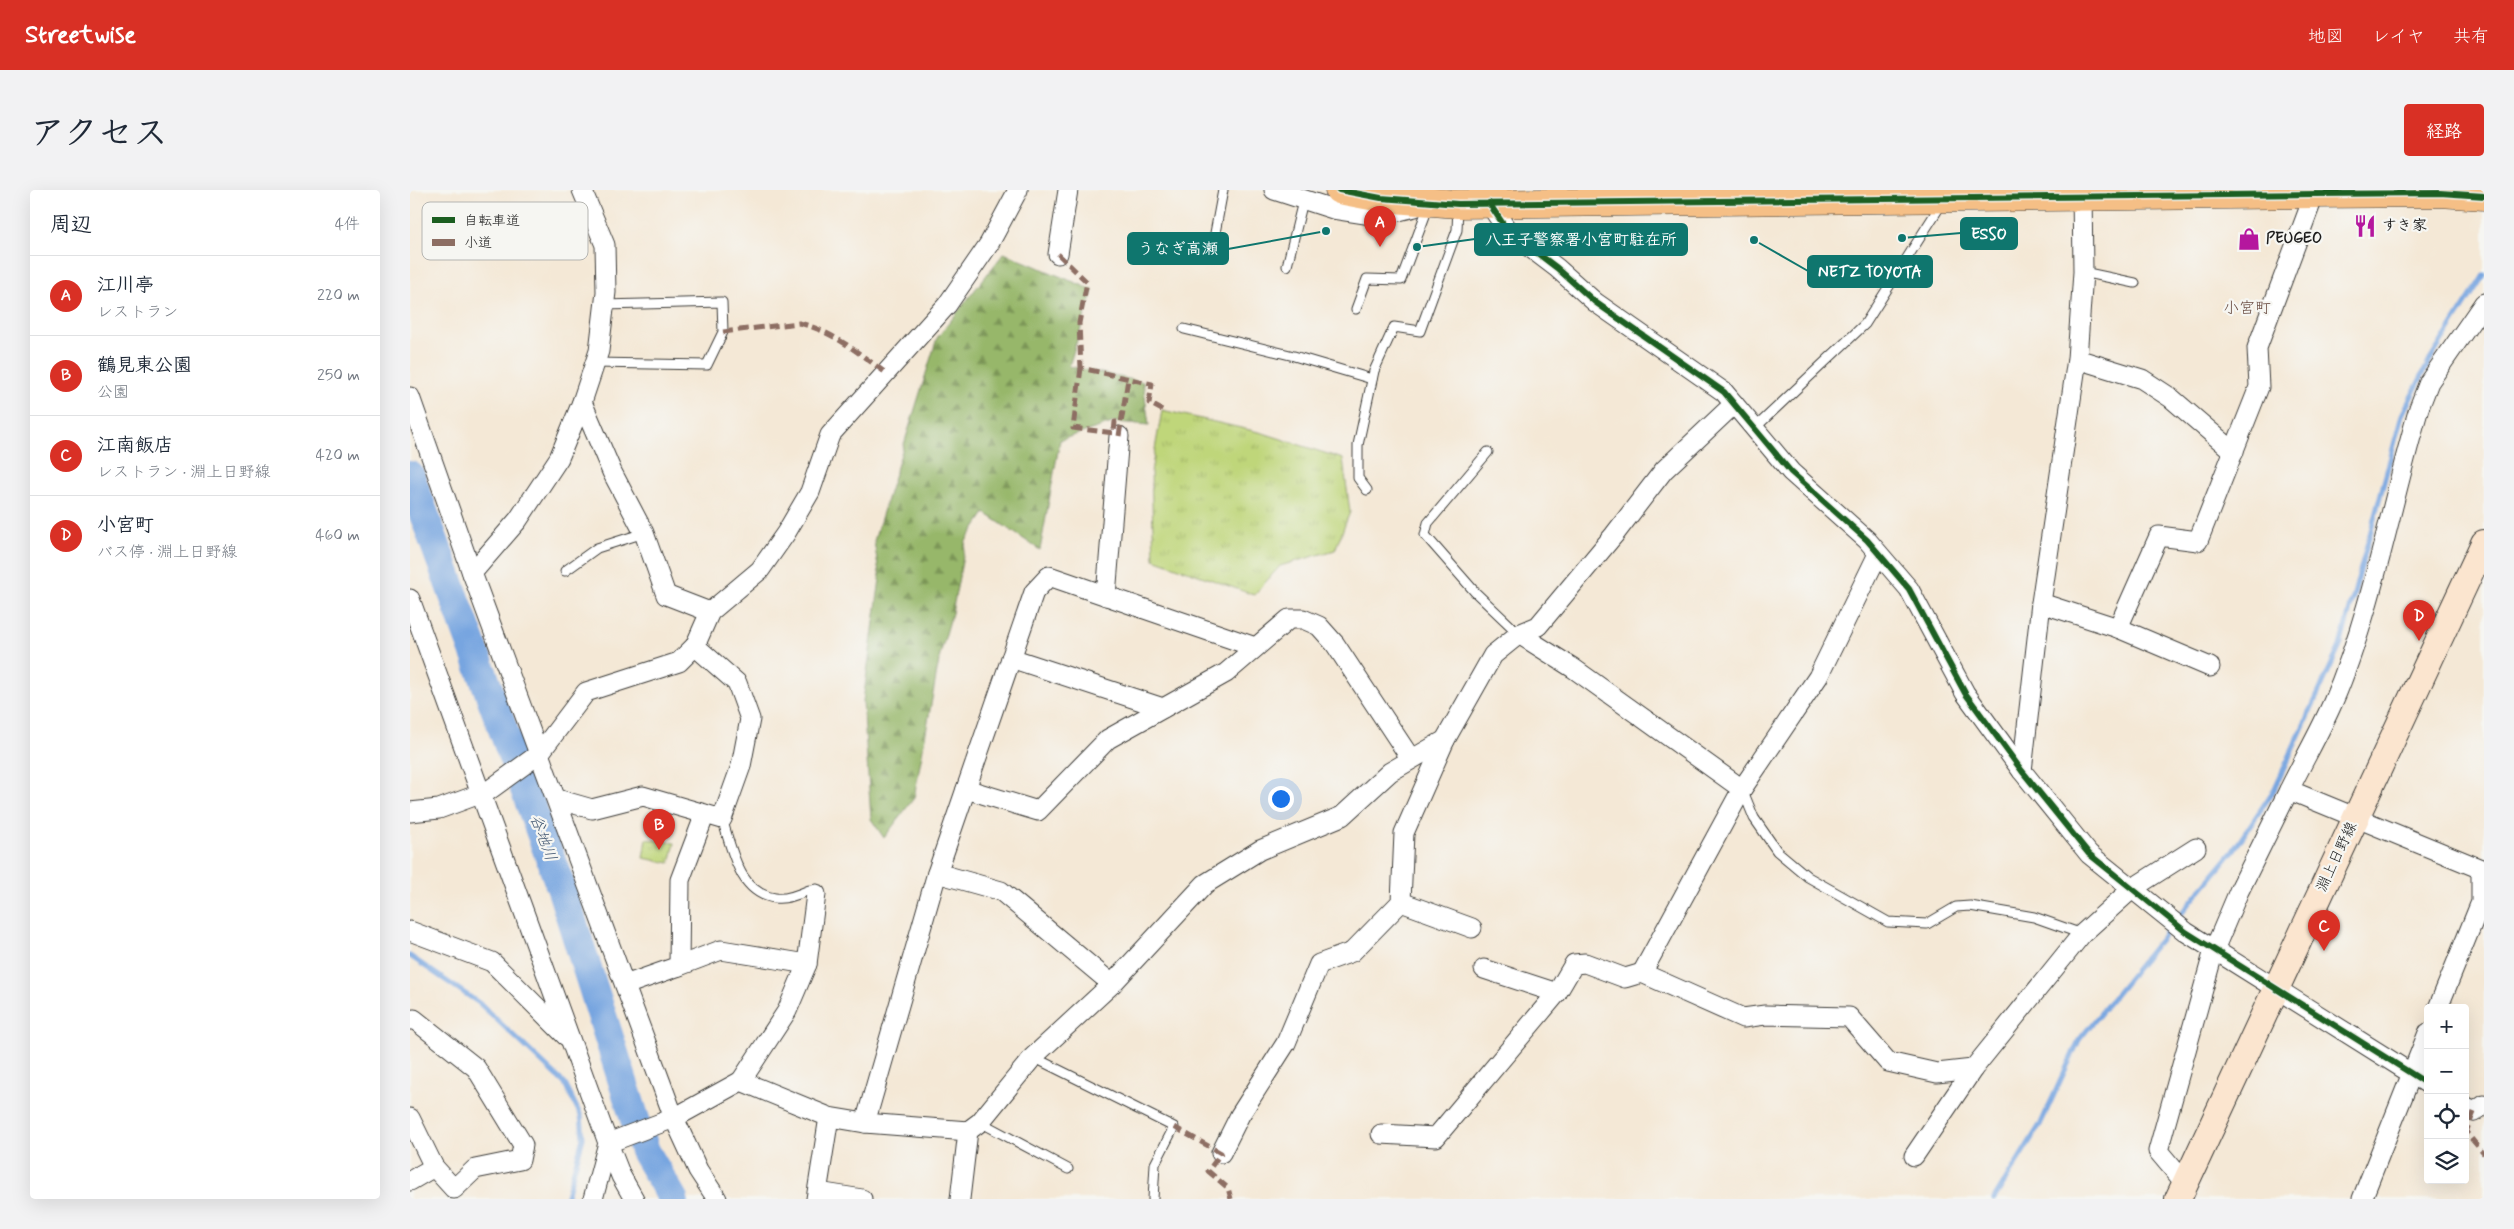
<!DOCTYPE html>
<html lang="ja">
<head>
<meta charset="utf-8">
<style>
	:root { --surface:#fff; --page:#f2f2f3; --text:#1f2937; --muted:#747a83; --line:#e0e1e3; --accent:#d93025 }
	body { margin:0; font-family:Mynerve,"Klee One",sans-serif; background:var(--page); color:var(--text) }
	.controls { position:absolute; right:15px; bottom:15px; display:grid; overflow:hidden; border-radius:5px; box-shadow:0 5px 20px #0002 }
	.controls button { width:45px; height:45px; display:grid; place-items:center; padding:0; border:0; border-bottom:1px solid var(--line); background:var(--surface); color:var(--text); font:25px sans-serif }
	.you { position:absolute; left:870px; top:608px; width:18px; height:18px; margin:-12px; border:4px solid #fff; border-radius:50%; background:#1a73e8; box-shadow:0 0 0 8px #1a73e833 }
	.badge { display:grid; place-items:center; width:32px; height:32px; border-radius:50%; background:var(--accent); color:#fff; font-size:16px; font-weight:700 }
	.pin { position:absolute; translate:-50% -41px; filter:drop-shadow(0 1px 2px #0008) }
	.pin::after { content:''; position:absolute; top:26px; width:18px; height:15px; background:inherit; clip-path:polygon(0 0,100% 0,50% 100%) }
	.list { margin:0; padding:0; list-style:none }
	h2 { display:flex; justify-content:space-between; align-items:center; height:65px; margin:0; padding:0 20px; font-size:21px }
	h2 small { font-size:16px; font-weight:400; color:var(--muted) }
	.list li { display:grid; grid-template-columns:32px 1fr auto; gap:15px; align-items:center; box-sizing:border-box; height:80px; padding:0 20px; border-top:1px solid var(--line) }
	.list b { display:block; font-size:19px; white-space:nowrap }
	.list p { margin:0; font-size:16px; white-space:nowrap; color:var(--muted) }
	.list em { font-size:16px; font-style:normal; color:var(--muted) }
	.icon { flex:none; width:28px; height:28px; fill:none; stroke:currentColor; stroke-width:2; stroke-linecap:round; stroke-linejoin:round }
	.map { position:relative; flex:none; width:2074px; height:1009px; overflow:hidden; border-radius:5px }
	header { display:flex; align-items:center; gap:30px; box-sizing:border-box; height:70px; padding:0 25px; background:var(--accent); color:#fff }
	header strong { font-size:24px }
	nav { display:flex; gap:28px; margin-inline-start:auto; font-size:18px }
	.intro { display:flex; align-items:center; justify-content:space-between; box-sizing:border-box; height:120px; padding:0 30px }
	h1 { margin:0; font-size:35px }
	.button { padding:12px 22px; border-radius:5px; background:var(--accent); color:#fff; font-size:18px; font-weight:700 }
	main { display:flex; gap:30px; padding:0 30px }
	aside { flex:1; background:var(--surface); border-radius:5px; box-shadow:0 5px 20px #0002 }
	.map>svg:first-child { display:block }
	.forest { fill:url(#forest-firs); stroke:#5a6a43 }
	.park { fill:url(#park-tufts); stroke:#6e794b }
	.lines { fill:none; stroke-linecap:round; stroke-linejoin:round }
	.stream { stroke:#77a5e0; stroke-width:5 }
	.river { stroke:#77a5e0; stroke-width:30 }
	.service-casing { stroke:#3c3b38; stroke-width:11 }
	.minor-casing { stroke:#3c3b38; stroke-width:21 }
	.secondary-casing { stroke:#3c3b38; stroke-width:28 }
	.primary-casing { stroke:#3c3b38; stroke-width:29 }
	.service { stroke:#fff; stroke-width:9 }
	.minor { stroke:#fff; stroke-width:19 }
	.secondary { stroke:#fbe5cf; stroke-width:26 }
	.primary { stroke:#f5bf86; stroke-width:28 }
	.quiet { stroke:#8d6e63; stroke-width:5; stroke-dasharray:10 5; stroke-linecap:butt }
	.cycleway-casing { stroke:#f6f6f2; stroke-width:9 }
	.cycleway { stroke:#1b5e20; stroke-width:6 }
	.labels { text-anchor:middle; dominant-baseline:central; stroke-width:4.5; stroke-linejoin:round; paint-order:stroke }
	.poi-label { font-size:15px; font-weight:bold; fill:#1c1c1c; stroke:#f6f6f2; text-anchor:start }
	.street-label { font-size:15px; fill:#1c1c1c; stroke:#f6f6f2 }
	.neighbourhood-label { font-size:16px; fill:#6b4e44; stroke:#f6f6f2 }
	.water-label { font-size:16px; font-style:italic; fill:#455a74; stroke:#f6f6f2 }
	.key { fill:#f6f6f2; stroke:#b5b5b2; stroke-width:1 }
	.key-label { font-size:14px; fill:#1c1c1c }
	.leader { fill:none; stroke:#0f766e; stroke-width:2 }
	.callout-dot { fill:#0f766e; stroke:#f6f6f2; stroke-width:2 }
	.callout { fill:#0f766e; stroke:#0f766e; stroke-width:2 }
	.callout-label { font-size:16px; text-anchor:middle; font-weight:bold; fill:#fff }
</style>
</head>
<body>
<header>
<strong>Streetwise</strong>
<nav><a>地図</a><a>レイヤ</a><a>共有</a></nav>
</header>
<div class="intro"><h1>アクセス</h1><a class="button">経路</a></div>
<main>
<aside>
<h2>周辺<small>4件</small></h2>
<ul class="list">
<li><span class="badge">A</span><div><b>江川亭</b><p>レストラン</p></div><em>220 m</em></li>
<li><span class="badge">B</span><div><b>鶴見東公園</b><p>公園</p></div><em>250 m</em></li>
<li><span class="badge">C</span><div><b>江南飯店</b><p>レストラン · 淵上日野線</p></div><em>420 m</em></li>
<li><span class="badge">D</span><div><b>小宮町</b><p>バス停 · 淵上日野線</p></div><em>460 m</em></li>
</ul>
</aside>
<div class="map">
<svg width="2074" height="1009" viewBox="0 0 2074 1009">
	<defs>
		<pattern id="forest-firs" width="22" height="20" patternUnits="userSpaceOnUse" patternTransform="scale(1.25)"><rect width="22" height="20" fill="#97b76a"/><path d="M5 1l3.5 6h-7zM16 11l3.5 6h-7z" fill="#7a9456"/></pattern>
		<pattern id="park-tufts" width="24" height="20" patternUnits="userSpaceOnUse" patternTransform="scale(1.25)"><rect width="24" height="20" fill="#bfd67a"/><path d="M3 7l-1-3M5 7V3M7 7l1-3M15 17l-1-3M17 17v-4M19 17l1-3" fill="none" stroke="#a4b769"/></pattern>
	</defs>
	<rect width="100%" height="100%" fill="#f6f6f2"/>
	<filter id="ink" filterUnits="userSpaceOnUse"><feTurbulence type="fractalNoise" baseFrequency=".02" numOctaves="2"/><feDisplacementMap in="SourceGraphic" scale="10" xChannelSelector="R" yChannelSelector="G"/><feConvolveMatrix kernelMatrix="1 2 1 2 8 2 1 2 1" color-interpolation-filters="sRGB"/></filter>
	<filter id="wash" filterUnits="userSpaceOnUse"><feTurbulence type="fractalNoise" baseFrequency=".0096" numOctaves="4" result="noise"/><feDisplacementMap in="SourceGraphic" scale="20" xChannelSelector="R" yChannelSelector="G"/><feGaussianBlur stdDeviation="1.12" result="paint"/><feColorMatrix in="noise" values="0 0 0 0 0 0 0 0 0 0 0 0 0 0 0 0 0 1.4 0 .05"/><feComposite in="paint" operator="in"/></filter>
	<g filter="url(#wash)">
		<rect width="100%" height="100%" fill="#f4e8d6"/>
		<!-- forest -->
		<polygon class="forest" points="594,63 683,100 659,176 733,192 739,235 705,232 650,250 630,360 575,323 556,351 542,423 530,465 504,608 474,648 461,629 453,511 470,389 464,351 527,148"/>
		<!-- park -->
		<g class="park">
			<polygon points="752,220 853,243 933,269 940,322 925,360 870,376 844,405 744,369 741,282"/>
			<polygon points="236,649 265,653 260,673 233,668"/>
		</g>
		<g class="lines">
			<!-- stream -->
			<g class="stream">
				<polyline points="1767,729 1823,661 1864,600 1930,456 1992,225 2020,170 2074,85"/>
				<polyline points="0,766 69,813 155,894 171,926 173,948 156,1009"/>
				<polyline points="1584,1009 1631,933 1669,850 1761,736"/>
			</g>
			<!-- river -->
			<polyline class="river" points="0,286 152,700 235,961 263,1009"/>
		</g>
	</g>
	<g filter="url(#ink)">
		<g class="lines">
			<defs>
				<g id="service">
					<polyline points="805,43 813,0"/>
					<polyline points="877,76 893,11"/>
					<polyline points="1673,82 1725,93"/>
					<polyline points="946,119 957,89 991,90 1019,15"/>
					<polyline points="774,139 884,166 962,189"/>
					<polyline points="185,173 297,175 313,142 312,112 194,115"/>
					<polyline points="1346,237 1455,134 1532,13"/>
					<polyline points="1078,262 1018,333 1015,345 1065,402 1109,444"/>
					<polyline points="957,300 948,288 948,255 964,181 984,137 1010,141 1047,40 1048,16"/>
					<polyline points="155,381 187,358 234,343"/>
					<polyline points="1333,601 1344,628 1367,661 1398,687 1478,732 1517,734 1546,717 1560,716 1624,727 1672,744"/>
					<path d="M 312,629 C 322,658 328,703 365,708 C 376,710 390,704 399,700 L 406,704"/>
					<polyline points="623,867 764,937 745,974 743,1009"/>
					<polyline points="570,932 658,979"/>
				</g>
				<g id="minor">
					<polyline points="864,0 923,19 968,26 1005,17"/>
					<polyline points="1079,13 1097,40 1147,78 1185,112 1314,202 1381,282 1457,350 1499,399 1555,503 1612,581 1679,664 1776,742 2018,894"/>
					<polyline points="648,64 658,0"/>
					<polyline points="1667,169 1732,189 1761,208 1824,262"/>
					<polyline points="0,207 62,383 264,928 288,980 307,1009"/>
					<polyline points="172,212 202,282 234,343 256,405 300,422"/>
					<polyline points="62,383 108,330 149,268 172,212 189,161 196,102 195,55 172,0"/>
					<polyline points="696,406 709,246"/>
					<polyline points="0,409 198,953 264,928 331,891 419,927 455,933 558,941"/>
					<polyline points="1631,413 1708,438 1800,477"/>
					<polyline points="1708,438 1749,346 1788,351 1849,197 1847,158 1906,0"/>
					<polyline points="1109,444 1163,478 1332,599"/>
					<polyline points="601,468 753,518"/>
					<polyline points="1612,581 1631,413 1667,169 1673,82 1672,0"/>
					<polyline points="556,599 628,621 698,549 816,483 879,429 893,429 909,436 925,454 1001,569"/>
					<polyline points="147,609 182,619 233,606 295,624"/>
					<polyline points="0,622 29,619 78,601 129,564 176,502 269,472 285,456 300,422 350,380 376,343 400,302 420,245 537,115 579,54 608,0"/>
					<path d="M 2071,679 L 1879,600 C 1893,571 1910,542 1923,512 C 1962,422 1981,313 2009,218 L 2019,192 L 2074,113"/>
					<polyline points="527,683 591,701 702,794"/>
					<polyline points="991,712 1062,738"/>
					<polyline points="0,741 82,772 156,846"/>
					<polyline points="269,776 311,760 397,774"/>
					<polyline points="1074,779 1147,803"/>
					<polyline points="1232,783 1332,599 1408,487 1468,364"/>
					<polyline points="215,795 269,776 270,690 295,624 312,629 331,576 340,529 327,493 285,456"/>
					<polyline points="2028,818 2071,712 2071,679"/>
					<polyline points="0,830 4,829 66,878 113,955 110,970 65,979 44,999 24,977 0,928"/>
					<polyline points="331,891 377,821 397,774 406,704"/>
					<polyline points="2055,917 2064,922 2074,915"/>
					<polyline points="455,933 527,683 624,402 639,386 845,457"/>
					<polyline points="971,944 1026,947 1147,803 1164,774 1175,773 1215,788 1232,783 1333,828 1355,825 1439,827 1478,872 1527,883 1563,879"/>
					<polyline points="198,953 211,986 224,1009"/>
					<polyline points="811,963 830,925 876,853 909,774 942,762 991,712 994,643 1035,550"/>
					<polyline points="1504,966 1563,879 1672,744 1723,698 1786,658"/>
					<polyline points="0,991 24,977"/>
					<polyline points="1775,993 1748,961 1804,760 1829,701 1879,600"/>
					<polyline points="408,1002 452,1009"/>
					<polyline points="183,1009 198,953"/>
					<polyline points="406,1009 419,927"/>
					<polyline points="550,1009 558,941 570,932 623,867 702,794 795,694 850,660 932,626 980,582 1035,550 1083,465 1109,444 1128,436 1204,345 1254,280 1324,214"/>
					<polyline points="1952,1009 2018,843"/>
				</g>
				<polyline id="secondary" points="1768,1009 2074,353"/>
				<polyline id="primary" points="929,0 971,8 1048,14 1904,4 2030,3 2074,6"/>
			</defs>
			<!-- service casing -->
			<use href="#service" class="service-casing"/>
			<!-- minor casing -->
			<use href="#minor" class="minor-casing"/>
			<!-- secondary casing -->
			<use href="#secondary" class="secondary-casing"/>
			<!-- primary casing -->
			<use href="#primary" class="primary-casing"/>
			<!-- service -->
			<use href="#service" class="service"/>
			<!-- minor -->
			<use href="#minor" class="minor"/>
			<!-- secondary -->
			<use href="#secondary" class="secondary"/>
			<!-- primary -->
			<use href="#primary" class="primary"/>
			<!-- quiet -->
			<g class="quiet">
				<polyline points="648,64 677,92 669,133 671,178 742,194 739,213 752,220"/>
				<path d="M 313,142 L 389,133 C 423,141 448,163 476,183"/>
				<polyline points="671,178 663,238 704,243 705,232 711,232"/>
				<polyline points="709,246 718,189"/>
				<polyline points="2064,922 2056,942 2074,964"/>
				<polyline points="764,937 811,963 798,981 818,998 821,1009"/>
			</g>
			<defs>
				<g id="cycleway">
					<polyline points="929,0 971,8 1048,14 1904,4 2030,3 2074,6"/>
					<polyline points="1079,13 1097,40 1147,78 1185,112 1314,202 1381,282 1457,350 1499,399 1555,503 1612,581 1679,664 1776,742 2018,894"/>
				</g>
			</defs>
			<!-- cycleway casing -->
			<use href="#cycleway" class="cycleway-casing"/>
			<!-- cycleway -->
			<use href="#cycleway" class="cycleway"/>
		</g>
	</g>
	<!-- icons -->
	<defs>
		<symbol id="restaurant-bare" viewBox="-9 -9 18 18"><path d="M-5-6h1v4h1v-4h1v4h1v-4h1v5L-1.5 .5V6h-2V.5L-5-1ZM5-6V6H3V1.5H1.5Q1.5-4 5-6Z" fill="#b5179e" stroke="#f6f6f2" stroke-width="2.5" paint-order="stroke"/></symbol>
		<symbol id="shop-bare" viewBox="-9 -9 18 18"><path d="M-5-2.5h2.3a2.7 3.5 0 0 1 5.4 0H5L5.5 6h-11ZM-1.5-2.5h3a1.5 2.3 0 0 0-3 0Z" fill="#b5179e" stroke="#f6f6f2" stroke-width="2.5" paint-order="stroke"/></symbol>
	</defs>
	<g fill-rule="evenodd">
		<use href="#restaurant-bare" x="1939" y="20" width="32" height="32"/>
		<use href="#shop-bare" x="1823" y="33" width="32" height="32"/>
	</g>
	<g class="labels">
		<!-- poi labels -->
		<g class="poi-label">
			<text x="1972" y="36">すき家</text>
			<text x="1856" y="49">PEUGEO</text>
		</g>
		<!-- street labels -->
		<g class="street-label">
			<text transform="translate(1927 667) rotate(-65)">淵上日野線</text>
		</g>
		<!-- neighbourhood labels -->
		<g class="neighbourhood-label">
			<text x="1837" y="118">小宮町</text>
		</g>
		<!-- water labels -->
		<g class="water-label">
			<text transform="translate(133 648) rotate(70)">谷地川</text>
		</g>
	</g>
	<!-- legend -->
	<rect x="12" y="12" width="166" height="58" rx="8" class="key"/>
	<rect x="22" y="27" width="23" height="6" fill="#1b5e20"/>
	<rect x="22" y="49" width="23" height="7" fill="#8d6e63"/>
	<g class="key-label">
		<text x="54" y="35">自転車道</text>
		<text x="54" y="57">小道</text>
	</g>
	<!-- callouts -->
	<path class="leader" d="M1492 48L1551 43M1007 57L1065 49M916 41L818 59M1344 50L1398 81"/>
	<g class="callout-dot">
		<circle cx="1492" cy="48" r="5"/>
		<circle cx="1007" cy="57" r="5"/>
		<circle cx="916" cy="41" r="5"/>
		<circle cx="1344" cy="50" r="5"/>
	</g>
	<g class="callout">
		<rect x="1551" y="28" width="56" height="31" rx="5"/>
		<rect x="1065" y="34" width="212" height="31" rx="5"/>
		<rect x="718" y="43" width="100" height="31" rx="5"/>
		<rect x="1398" y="66" width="124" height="31" rx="5"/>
	</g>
	<g class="callout-label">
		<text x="1579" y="49">ESSO</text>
		<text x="1171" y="55">八王子警察署小宮町駐在所</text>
		<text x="768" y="64">うなぎ高瀬</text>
		<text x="1460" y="87">NETZ TOYOTA</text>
	</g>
</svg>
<div class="controls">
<button>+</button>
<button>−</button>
<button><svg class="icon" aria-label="locate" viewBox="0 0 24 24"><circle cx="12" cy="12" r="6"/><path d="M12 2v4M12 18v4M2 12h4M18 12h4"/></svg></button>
<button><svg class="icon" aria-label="layers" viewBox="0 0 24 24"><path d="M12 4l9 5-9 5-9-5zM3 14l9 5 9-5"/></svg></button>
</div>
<div class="you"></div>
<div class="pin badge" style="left:970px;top:57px">A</div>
<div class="pin badge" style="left:249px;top:660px">B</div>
<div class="pin badge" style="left:1914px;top:761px">C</div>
<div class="pin badge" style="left:2009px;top:451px">D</div>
</div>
</main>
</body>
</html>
